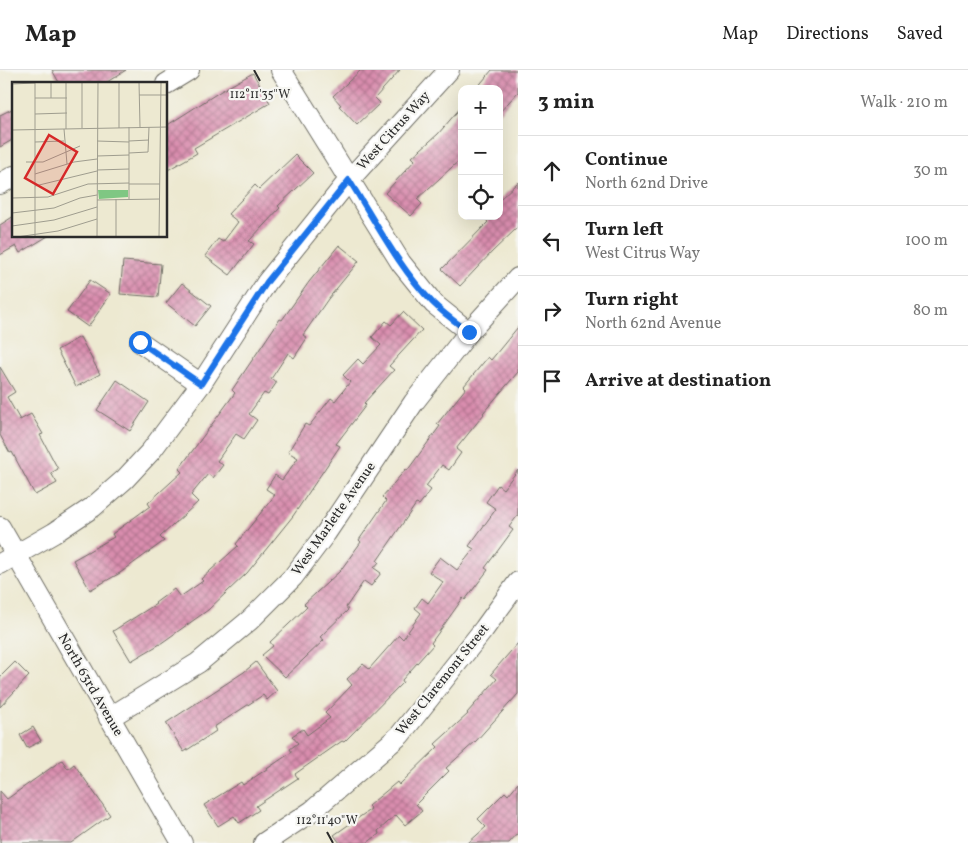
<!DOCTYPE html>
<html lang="en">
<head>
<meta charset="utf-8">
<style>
	:root { --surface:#fff; --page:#f2f2f2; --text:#222; --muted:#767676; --line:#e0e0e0 }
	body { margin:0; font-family:Vollkorn,serif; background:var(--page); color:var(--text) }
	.controls { position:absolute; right:15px; top:15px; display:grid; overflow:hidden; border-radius:10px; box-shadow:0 5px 20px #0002 }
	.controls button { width:45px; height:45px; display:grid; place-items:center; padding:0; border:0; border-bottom:1px solid var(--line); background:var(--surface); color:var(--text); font:25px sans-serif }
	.stop { position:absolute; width:15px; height:15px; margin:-11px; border:4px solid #1a73e8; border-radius:50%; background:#fff }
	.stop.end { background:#1a73e8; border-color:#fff; box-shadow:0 1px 5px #0008 }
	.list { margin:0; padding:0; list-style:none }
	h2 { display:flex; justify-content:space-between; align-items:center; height:65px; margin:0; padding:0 20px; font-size:21px }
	h2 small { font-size:16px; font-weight:400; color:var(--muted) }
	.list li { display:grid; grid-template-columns:32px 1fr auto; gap:15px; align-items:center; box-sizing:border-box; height:70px; padding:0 20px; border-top:1px solid var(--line) }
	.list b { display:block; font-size:19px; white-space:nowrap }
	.list p { margin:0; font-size:16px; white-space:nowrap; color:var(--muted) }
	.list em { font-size:16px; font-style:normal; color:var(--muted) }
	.icon { flex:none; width:28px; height:28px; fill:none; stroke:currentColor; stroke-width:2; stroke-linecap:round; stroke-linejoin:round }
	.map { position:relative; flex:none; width:518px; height:773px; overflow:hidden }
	header { display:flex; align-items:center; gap:30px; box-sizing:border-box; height:70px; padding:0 25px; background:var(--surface); border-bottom:1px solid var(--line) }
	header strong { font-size:24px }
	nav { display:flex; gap:28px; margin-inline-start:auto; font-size:18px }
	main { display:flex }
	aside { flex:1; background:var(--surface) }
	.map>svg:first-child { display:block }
	.building { fill:url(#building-cross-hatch) }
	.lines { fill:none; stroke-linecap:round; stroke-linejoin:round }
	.minor-casing { stroke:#6f6e65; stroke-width:22 }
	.minor { stroke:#fff; stroke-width:20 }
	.route { stroke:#1a73e8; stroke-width:6 }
	.ticks { fill:none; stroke:#2b2b2b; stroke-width:2 }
	.labels { text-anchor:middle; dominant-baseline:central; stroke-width:4.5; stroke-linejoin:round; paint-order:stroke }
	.street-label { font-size:14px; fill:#2b2b2b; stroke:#f6f6f2 }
	.inset-road { fill:none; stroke:#9f9d8f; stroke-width:1 }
	.view { fill:#d62828; fill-opacity:0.15; stroke:#d62828; stroke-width:2.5 }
	.inset-edge { fill:none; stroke:#2b2b2b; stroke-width:2.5 }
	.ticks-label { font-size:12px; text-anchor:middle; fill:#2b2b2b; stroke:#f6f6f2; stroke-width:4.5; stroke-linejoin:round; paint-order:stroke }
</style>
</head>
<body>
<header>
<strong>Map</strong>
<nav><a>Map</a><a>Directions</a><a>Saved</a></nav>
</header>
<main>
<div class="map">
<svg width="518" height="773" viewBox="0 0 518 773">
	<defs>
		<pattern id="building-cross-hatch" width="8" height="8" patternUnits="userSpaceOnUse" patternTransform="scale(1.25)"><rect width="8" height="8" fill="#d98dae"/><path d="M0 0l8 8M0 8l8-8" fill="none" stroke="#b0738e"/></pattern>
	</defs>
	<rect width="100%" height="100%" fill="#f6f6f2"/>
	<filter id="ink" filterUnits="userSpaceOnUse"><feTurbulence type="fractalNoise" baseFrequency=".02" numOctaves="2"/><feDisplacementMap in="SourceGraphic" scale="10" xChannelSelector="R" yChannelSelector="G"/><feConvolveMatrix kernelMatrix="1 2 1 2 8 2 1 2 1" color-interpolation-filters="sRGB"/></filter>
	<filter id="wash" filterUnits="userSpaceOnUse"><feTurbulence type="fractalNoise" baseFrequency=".0096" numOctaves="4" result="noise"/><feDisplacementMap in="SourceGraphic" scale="20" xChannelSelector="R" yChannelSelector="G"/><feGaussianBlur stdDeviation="1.12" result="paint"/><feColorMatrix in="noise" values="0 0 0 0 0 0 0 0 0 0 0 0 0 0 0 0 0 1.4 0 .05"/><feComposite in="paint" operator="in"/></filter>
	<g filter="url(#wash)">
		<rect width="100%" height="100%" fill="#ede9d1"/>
		<g id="blocks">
			<!-- building -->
			<g class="building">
				<polygon points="52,0 126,0 104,14 60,14"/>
				<polygon points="361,0 400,0 375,28 380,33 357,55 339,36 341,35 333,26"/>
				<polygon points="492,0 518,0 518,22 499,43 499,19 476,19"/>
				<polygon points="253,3 270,33 194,78 197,83 166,101 166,56 221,21"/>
				<polygon points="462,36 462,88 417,129 422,134 411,146 385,123 415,90 412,87 438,64"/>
				<polygon points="14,38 14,69 0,77 0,45"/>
				<polygon points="295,85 313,103 278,136 280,138 249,171 254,174 230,205 205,186 218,169 223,172 238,152 228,144 255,115 259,119"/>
				<polygon points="518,112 518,157 492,182 460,216 442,199 488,152 482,146 499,146 499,130"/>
				<polygon points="14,146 14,166 48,166 20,183 16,176 0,185 0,155"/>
				<polygon points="339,175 359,191 328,229 303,265 307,268 294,288 288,283 271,309 277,312 268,325 264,323 249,344 257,350 244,369 236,364 217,391 223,395 213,408 208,404 191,425 198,432 160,467 164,471 120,503 90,520 73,490 114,467 112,464 150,436 148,433 182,402 179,399 235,323 232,320 280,249 282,250 309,212"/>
				<polygon points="123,191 161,194 158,227 120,224"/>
				<polygon points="90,210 111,224 88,257 67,242"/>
				<polygon points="182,213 211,236 195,256 166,233"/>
				<polygon points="403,242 422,260 389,296 394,300 364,333 366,335 336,374 340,376 293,446 247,503 208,540 160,574 131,591 113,561 156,534 155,533 174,519 180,527 203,511 201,509 238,476 236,474 275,425 266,419 275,405 282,410 298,388 288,382 305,354 309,356 331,328 335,331 350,312 343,305 358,289 363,294 381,275 372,267 386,251 391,255"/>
				<polygon points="518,257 518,302 483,343 484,344 456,379 461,383 449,400 442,395 426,416 431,420 419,435 416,434 377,491 379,492 374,498 381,503 371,516 364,511 346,537 348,540 320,567 324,570 285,607 262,585 273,576 270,572 307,537 304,534 340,501 361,472 359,470 386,431 382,427 406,399 407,401 440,356 437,354 466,318 464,316 488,287 491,290"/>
				<polygon points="80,267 100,304 76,317 57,280"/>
				<polygon points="0,297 15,322 7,327 20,350 31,344 43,364 40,365 58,399 51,403 57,413 35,425 12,382 10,383 0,365"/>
				<polygon points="117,310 149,332 130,361 97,340"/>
				<polygon points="518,400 518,445 509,457 513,460 485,498 488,500 465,530 463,528 431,573 433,575 402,610 403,612 344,672 342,671 295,704 298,708 256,736 259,740 239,753 234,746 218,756 204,735 241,712 243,715 292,682 290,679 298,673 292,666 303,659 307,665 330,648 325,643 352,615 347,609 363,594 369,599 399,565 403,569 421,543 415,538 422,528 428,533 443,512 429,502 440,487 457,500 474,479 469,476 496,439 486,432 498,415 503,419"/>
				<polygon points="518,573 518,624 476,671 446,698 449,701 416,734 422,741 405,755 396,745 378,761 379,764 367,773 340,773 334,765 371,739 368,736 397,712 399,715 438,677 435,674 468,644 467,643 497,609 491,604"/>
				<polygon points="15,592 29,606 0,637 0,607"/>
				<polygon points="256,592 277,621 267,630 263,625 214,657 216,661 184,682 166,653 244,602"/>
				<polygon points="33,657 41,671 27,678 20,665"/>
				<polygon points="62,690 68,699 74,694 110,745 71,773 0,773 0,721 7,729"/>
				<polygon points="518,713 518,763 509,773 468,773 486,757 478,749 505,722 508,725"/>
			</g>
		</g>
	</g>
	<g filter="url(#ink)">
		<use href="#blocks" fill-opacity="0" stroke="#6f6e65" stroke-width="1"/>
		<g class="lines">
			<defs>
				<g id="minor">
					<polyline points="281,0 401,193 434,234 469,262"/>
					<polyline points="166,14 189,0"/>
					<polyline points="0,114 14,106"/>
					<polyline points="140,272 201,314"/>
					<polyline points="0,457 182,773"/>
					<polyline points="0,494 54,463 93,437 125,409 151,381 201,314 267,212 349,110 449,0"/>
					<polyline points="109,648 198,593 250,550 293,507 326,463 414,332 469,262 518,208"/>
					<polyline points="264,773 312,741 400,665 484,559 518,512"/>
				</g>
			</defs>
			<!-- minor casing -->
			<use href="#minor" class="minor-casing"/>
			<!-- minor -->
			<use href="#minor" class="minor"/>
		</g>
	</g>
	<g class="lines" filter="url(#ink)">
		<!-- route -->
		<path class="route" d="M 140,272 L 201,314 L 267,212 L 349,110 C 375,151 399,198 433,233 C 444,244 457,253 469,262"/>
	</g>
	<!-- ticks -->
	<path class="ticks" d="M 254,0 L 260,11M 327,762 L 333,773"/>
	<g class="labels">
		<!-- street labels -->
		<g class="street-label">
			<text transform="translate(394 61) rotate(-48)">West Citrus Way</text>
			<text transform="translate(334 449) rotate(-55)">West Marlette Avenue</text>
			<text transform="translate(443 610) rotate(-51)">West Claremont Street</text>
			<text transform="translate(90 615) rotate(60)">North 63rd Avenue</text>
		</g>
	</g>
	<!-- overview -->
	<g transform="translate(12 12)">
		<rect width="155" height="155" fill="#ede9d1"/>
		<path d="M 86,108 L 116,108 L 116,115 L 87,117 Z" fill="#7fc783"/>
		<path class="inset-road" d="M 39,0 L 39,16M 54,0 L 54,47M 127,0 L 128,45M 0,2 L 23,1M 127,13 L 155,13M 23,16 L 55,16M 23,32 L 55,31M 70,46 L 70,0M 107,46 L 107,0M 52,47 L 55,82M 0,48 L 155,45M 85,59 L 117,60M 117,59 L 137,58M 23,60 L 52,59M 117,71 L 136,70 L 137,45M 85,74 L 117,73M 14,80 L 31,80 L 68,64M 85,88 L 117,87M 23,92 L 62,80 L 85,77M 117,102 L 148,102M 23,104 L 85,89M 0,116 L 36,115 L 76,102 L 117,101M 117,117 L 117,45M 85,118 L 148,117M 0,131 L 42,126 L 68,116 L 85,113M 0,144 L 42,138 L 85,125M 5,155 L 46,149 L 85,137M 23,155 L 23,0M 85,155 L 86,0M 104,155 L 104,117M 147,155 L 149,0"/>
		<path class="view" d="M 37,53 L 65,70 L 41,112 L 13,96 Z"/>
		<rect width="155" height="155" class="inset-edge"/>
	</g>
	<g class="ticks-label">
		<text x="260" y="28">112°11'35"W</text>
		<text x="327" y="754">112°11'40"W</text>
	</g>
</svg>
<div class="controls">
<button>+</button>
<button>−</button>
<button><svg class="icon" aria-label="locate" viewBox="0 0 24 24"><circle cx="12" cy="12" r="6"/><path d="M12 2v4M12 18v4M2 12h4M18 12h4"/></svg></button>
</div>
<div class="stop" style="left:140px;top:272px"></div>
<div class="stop end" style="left:469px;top:262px"></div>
</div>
<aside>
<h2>3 min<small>Walk · 210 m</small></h2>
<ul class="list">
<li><svg class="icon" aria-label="ahead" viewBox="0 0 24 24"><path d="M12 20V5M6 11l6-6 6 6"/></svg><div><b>Continue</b><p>North 62nd Drive</p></div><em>30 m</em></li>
<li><svg class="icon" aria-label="left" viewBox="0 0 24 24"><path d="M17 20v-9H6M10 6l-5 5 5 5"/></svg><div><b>Turn left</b><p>West Citrus Way</p></div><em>100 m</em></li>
<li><svg class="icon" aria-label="right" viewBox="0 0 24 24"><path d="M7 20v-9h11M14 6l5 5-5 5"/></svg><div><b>Turn right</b><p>North 62nd Avenue</p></div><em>80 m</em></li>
<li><svg class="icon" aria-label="arrive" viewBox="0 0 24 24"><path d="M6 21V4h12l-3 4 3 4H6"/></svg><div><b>Arrive at destination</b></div></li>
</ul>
</aside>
</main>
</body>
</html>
